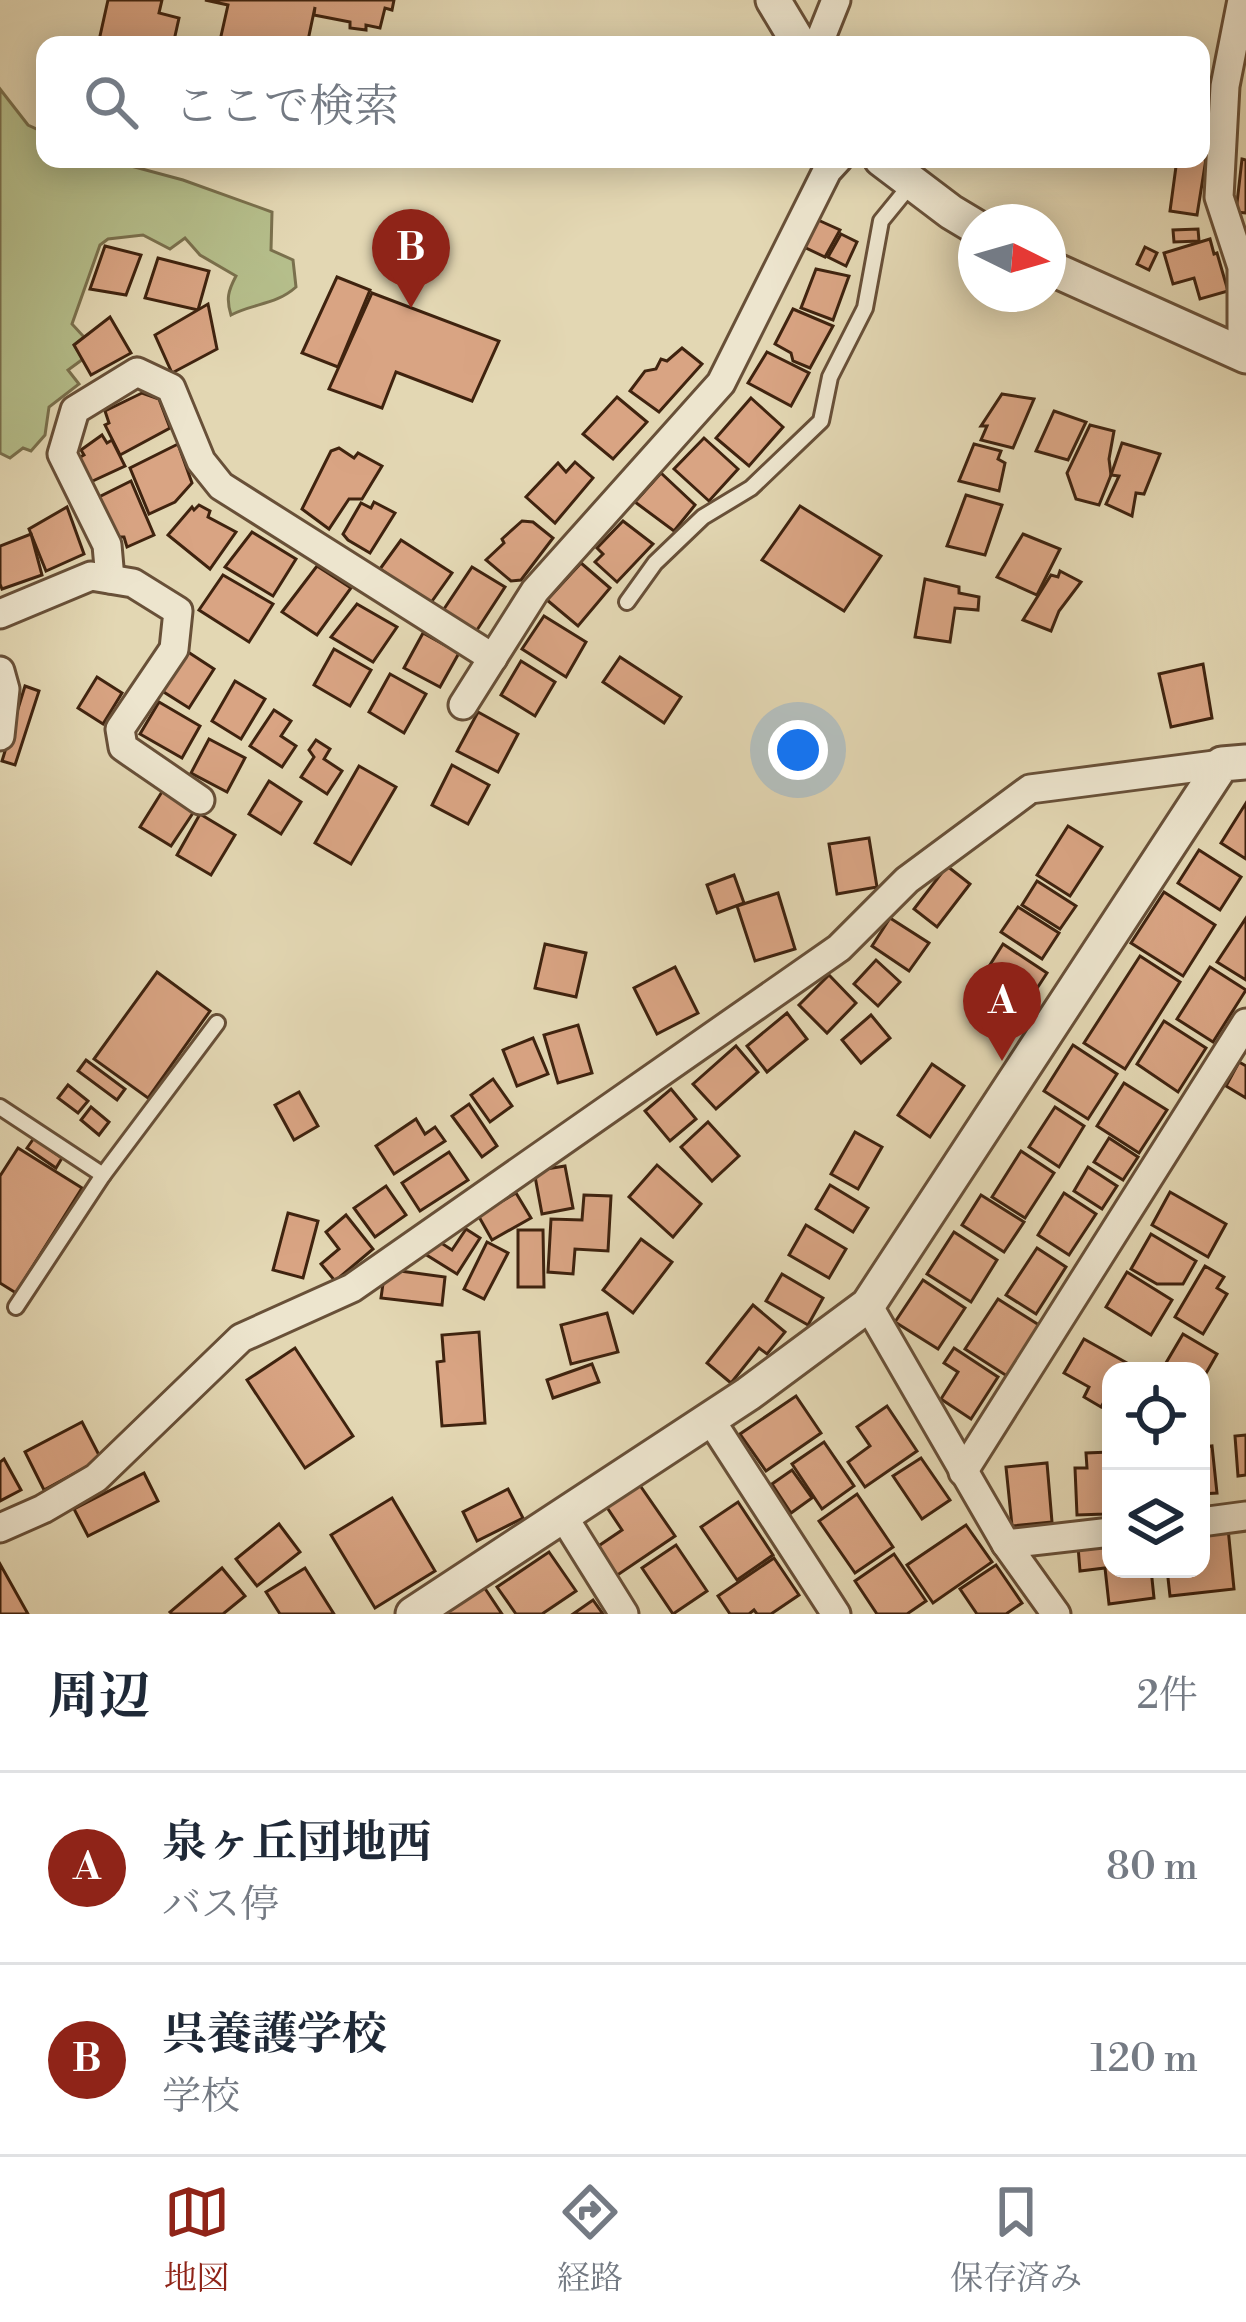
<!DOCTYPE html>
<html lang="ja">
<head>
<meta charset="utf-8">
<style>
	:root { --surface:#fff; --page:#f2f2f3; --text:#1f2937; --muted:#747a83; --line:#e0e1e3; --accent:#8f2418 }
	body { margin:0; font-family:"Libre Bodoni","Noto Serif JP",serif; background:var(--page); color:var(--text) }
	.controls { position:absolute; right:36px; bottom:36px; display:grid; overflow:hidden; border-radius:24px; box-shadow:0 6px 30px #0003 }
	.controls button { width:108px; height:108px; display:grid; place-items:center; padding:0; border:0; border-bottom:3px solid var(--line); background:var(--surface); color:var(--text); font:60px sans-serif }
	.compass { position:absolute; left:958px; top:204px; width:108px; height:108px; border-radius:50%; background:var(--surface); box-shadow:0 6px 30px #0003; rotate:95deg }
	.you { position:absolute; left:798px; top:750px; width:42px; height:42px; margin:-30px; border:9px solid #fff; border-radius:50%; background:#1a73e8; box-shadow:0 0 0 18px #1a73e833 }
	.badge { display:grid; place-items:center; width:78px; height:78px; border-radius:50%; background:var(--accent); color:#fff; font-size:39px; font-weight:700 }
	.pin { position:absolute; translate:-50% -99px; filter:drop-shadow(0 3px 6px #0008) }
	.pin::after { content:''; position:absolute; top:63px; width:42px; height:36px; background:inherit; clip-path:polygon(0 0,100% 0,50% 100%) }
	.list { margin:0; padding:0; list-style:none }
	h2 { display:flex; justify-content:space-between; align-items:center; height:156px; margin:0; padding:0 48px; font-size:51px }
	h2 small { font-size:39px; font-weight:400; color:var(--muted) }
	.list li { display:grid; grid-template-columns:78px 1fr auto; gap:36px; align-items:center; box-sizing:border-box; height:192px; padding:0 48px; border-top:3px solid var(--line) }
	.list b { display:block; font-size:45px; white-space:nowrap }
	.list p { margin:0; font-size:39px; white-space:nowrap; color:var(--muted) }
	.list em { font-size:39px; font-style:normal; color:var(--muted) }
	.icon { flex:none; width:66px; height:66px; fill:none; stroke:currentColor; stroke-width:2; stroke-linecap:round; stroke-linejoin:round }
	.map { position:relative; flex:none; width:1246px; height:1614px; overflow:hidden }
	.search { position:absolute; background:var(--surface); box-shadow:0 6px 30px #0003; left:36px; right:36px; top:36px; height:132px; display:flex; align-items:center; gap:30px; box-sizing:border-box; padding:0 42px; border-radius:24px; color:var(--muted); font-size:45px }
	.sheet { height:540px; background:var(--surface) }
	nav { display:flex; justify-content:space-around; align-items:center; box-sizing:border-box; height:168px; border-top:3px solid var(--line); background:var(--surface); font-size:33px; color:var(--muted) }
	nav a { display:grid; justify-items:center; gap:6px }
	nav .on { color:var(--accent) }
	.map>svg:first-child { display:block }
	.green { fill:#b5be8b; stroke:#7a704d; stroke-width:3 }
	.building { fill:#d9a483; stroke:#3f230f; stroke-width:3 }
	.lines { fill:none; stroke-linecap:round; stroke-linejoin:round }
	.service-casing { stroke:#685038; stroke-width:20 }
	.minor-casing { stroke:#685038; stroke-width:33 }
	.tertiary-casing { stroke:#685038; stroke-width:39 }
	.service { stroke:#ede5ce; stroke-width:14 }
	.minor { stroke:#ede5ce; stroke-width:27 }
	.tertiary { stroke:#ede5ce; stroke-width:33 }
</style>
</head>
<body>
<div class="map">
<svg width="1246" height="1614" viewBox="0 0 1246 1614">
	<rect width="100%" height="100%" fill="#e3d7b3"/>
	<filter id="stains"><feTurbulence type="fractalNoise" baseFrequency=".00167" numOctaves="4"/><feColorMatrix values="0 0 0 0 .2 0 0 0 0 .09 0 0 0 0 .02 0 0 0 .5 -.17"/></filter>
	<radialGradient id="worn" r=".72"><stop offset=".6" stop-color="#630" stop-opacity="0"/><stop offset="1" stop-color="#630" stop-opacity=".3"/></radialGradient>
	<!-- green -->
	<path class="green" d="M 0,89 L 28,125 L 45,133 L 45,159 L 105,159 L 183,180 L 272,212 L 271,250 L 293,260 L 296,287 C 276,305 254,303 231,315 C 226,299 228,291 236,276 L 200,255 L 185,238 L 170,249 L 143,235 L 108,239 L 100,245 L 72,324 L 84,337 L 74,345 L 83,359 L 68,370 L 79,384 L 49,407 L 45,435 L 31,451 L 23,448 L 10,458 L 0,453 Z"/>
	<!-- building -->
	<g class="building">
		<polygon points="108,0 162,0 159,13 179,18 173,45 98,45"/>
		<polygon points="205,0 394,0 392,10 385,8 380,28 366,25 366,30 350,28 350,22 314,15 315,7 307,45 219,45 228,5"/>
		<polygon points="1177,159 1206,159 1197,215 1170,211"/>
		<polygon points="1242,159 1246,160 1246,213 1236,212"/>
		<polygon points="818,220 840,230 825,257 804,247"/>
		<polygon points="1198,229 1199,241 1174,242 1173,230"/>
		<polygon points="841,234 857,242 846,266 828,257"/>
		<polygon points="1210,239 1214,254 1217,253 1228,291 1200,299 1194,278 1173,284 1164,253"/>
		<polygon points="105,246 141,255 126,295 90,289"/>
		<polygon points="1145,247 1157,253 1149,270 1137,264"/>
		<polygon points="158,258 209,271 198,310 145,298"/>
		<polygon points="816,269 849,276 833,320 801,308"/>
		<polygon points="337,277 370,290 338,367 302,353"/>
		<polygon points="372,293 499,341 472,401 396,372 382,408 329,389"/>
		<polygon points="208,304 217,349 172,373 155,335"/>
		<polygon points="793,309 833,326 810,368 793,361 791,353 775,344"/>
		<polygon points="110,317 131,353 91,375 74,345"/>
		<polygon points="682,348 702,364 659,412 630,391 645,371 656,369 661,359 667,361"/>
		<polygon points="767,352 809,373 791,406 748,383"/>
		<polygon points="142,393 159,399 170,428 120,455 105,425 109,423 105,411"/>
		<polygon points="1002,394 1034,399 1013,448 981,440 987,426 981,426"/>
		<polygon points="617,397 647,422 613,459 583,434"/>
		<polygon points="751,398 783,427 749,466 716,438"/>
		<polygon points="1054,411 1086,422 1068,460 1036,451"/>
		<polygon points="1090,425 1114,431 1109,459 1111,475 1099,505 1076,499 1067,473"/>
		<polygon points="102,435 107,443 112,440 125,466 84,485 75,460 84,455 81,450"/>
		<polygon points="704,438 738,469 709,501 674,469"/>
		<polygon points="1122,443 1160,454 1144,494 1136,493 1132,516 1106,504 1119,476 1111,475"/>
		<polygon points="178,444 192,483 175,502 149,514 130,468"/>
		<polygon points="974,444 1001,451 998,459 1005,463 999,491 959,481"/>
		<polygon points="339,448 354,458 358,453 382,466 362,499 349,499 329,529 302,509 331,451"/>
		<polygon points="575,462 593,478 555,523 526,497 558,463 566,472"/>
		<polygon points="661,473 695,505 674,531 635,502"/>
		<polygon points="131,481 154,535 127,547 124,537 116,537 95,499"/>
		<polygon points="966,495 1002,505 985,555 947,546"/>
		<polygon points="374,502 395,513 370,553 348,540 343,534 361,503 371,508"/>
		<polygon points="199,505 210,511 208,517 236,532 210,569 168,535 192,507 194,510"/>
		<polygon points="800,506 881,556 844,611 762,560"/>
		<polygon points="67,507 84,554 46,571 29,529"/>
		<polygon points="522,521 533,522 553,538 521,580 511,581 486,560 504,543 502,539"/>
		<polygon points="623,521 653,544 617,582 595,562 603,554 597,548"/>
		<polygon points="252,532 296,559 273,596 225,567"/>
		<polygon points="31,534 42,575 2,589 0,584 0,546"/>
		<polygon points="1023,534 1060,549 1037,595 997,577"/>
		<polygon points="401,540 452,573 430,604 380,569"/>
		<polygon points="581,563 610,588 578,626 547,600"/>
		<polygon points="317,566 351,588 317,635 282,612"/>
		<polygon points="472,567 505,587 475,633 442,612"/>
		<polygon points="1060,571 1081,582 1059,611 1051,631 1023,620 1051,575 1058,577"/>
		<polygon points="223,575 273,604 249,642 199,610"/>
		<polygon points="925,579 959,587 959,593 979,597 978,610 955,608 950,642 915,637"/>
		<polygon points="357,604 397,627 373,662 331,637"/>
		<polygon points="544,616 586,642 566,677 522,649"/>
		<polygon points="423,633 459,653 440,687 404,668"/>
		<polygon points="334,649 371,670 350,706 314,685"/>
		<polygon points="185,650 214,669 189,708 159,689"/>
		<polygon points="620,657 681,697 664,723 603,682"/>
		<polygon points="521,661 555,682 535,716 501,695"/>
		<polygon points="1203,664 1212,718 1171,727 1159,674"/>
		<polygon points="390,674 426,694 404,733 369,712"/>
		<polygon points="97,677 122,693 103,724 78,708"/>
		<polygon points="235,681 265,699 241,739 212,721"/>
		<polygon points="25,686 39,691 15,765 2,761"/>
		<polygon points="159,702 200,726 182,758 140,734"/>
		<polygon points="274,710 291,721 281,736 296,746 282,767 250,746"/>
		<polygon points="478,712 518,734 498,772 457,751"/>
		<polygon points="209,739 245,758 227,792 191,773"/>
		<polygon points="316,740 330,749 324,759 342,771 327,794 301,777 314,757 309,750"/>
		<polygon points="452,765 489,785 468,824 432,805"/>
		<polygon points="359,766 396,787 351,864 315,843"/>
		<polygon points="269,781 301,802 281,834 249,814"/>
		<polygon points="165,787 197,807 171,846 140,827"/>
		<polygon points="1246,803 1246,859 1221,843"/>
		<polygon points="200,814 235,835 211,875 177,855"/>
		<polygon points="1068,826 1102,847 1070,896 1037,875"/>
		<polygon points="869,838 877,887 837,894 829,844"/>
		<polygon points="1199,850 1241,877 1220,910 1178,883"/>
		<polygon points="947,866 970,884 937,927 914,909"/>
		<polygon points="734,875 744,903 717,913 707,885"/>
		<polygon points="1037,881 1076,906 1060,929 1022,905"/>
		<polygon points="1164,892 1215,925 1183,976 1131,943"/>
		<polygon points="778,893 795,949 755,961 737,906"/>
		<polygon points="1018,907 1059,933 1042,959 1001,932"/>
		<polygon points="890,918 929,943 909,971 872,946"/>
		<polygon points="1246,918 1246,980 1217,962"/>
		<polygon points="545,944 586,953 576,997 535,988"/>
		<polygon points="1003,944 1047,973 1032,996 988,968"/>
		<polygon points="1140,956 1180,982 1125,1069 1084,1043"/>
		<polygon points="876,960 900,982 878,1006 854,984"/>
		<polygon points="675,967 698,1013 657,1034 634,988"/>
		<polygon points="1210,967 1246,990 1213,1042 1177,1019"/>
		<polygon points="157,972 210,1011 148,1098 94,1059"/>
		<polygon points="829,975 856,1003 827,1033 799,1005"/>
		<polygon points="989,977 1021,997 1003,1026 971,1005"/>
		<polygon points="787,1013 807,1039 767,1072 747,1046"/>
		<polygon points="871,1015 890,1038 861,1063 842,1040"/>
		<polygon points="1164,1021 1206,1048 1178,1092 1137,1064"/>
		<polygon points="578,1025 592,1073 558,1083 544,1035"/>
		<polygon points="533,1038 548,1074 517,1086 503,1050"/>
		<polygon points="1073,1045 1117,1074 1088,1119 1044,1091"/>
		<polygon points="736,1046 758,1072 716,1109 693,1084"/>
		<polygon points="86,1060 125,1089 117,1100 78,1071"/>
		<polygon points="1239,1062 1246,1066 1246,1098 1226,1086"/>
		<polygon points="932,1064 964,1086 930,1137 898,1115"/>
		<polygon points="493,1079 512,1106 490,1122 471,1095"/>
		<polygon points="1124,1083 1167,1110 1139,1153 1097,1126"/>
		<polygon points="68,1085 88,1101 78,1113 58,1098"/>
		<polygon points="671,1089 696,1119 670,1141 645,1111"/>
		<polygon points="299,1092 318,1126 294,1140 275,1105"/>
		<polygon points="469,1104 497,1146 482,1157 452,1116"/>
		<polygon points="91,1107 109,1122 99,1135 81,1120"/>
		<polygon points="1055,1107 1084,1126 1059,1167 1029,1147"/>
		<polygon points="416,1119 425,1134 435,1127 445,1141 394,1174 376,1146"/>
		<polygon points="708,1122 739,1156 712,1181 681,1147"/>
		<polygon points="855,1132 882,1147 858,1189 831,1174"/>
		<polygon points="34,1138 62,1158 56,1168 27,1148"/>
		<polygon points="1109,1138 1138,1157 1123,1180 1094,1162"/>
		<polygon points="18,1148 82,1188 16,1293 0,1283 0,1176"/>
		<polygon points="1021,1151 1054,1173 1025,1218 992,1197"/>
		<polygon points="449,1152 468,1180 420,1211 402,1183"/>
		<polygon points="657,1165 701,1204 673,1237 629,1197"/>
		<polygon points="565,1166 573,1208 542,1214 534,1171"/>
		<polygon points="1088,1167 1117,1186 1102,1209 1074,1191"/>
		<polygon points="830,1185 868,1208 853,1232 816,1209"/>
		<polygon points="386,1186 406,1215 375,1237 354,1208"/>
		<polygon points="1170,1192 1226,1224 1208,1257 1152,1225"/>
		<polygon points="516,1193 531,1218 492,1240 478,1215"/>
		<polygon points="1064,1193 1096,1214 1069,1255 1038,1235"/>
		<polygon points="584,1195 611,1196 608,1251 575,1249 573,1274 548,1272 551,1219 582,1220"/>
		<polygon points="981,1195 1024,1222 1004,1252 962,1225"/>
		<polygon points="288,1213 318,1221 303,1278 273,1270"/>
		<polygon points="346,1215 373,1249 335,1281 321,1264 339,1249 326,1232"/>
		<polygon points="806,1225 846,1249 829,1278 789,1255"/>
		<polygon points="466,1229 480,1238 457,1274 425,1254 435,1239 452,1250"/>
		<polygon points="518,1230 543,1230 544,1287 518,1287"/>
		<polygon points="954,1232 997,1260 971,1302 927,1274"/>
		<polygon points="1151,1234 1196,1261 1183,1284 1157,1284 1131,1269"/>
		<polygon points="641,1239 672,1262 633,1313 603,1290"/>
		<polygon points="487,1242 508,1253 484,1299 464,1289"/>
		<polygon points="1037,1248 1066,1267 1036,1314 1006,1295"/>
		<polygon points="1205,1266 1224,1277 1217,1288 1227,1294 1203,1334 1175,1317"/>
		<polygon points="385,1269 445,1277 442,1305 381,1298"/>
		<polygon points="1127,1272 1172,1300 1151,1335 1106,1307"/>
		<polygon points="782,1274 823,1298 808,1325 766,1301"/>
		<polygon points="923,1280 965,1308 938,1349 895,1322"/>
		<polygon points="998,1299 1039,1325 1007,1376 965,1349"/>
		<polygon points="753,1305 785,1332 767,1354 759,1348 731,1383 707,1363"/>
		<polygon points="607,1313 618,1352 571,1364 561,1325"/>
		<polygon points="479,1332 485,1423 442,1426 437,1362 444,1361 442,1335"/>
		<polygon points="1183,1334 1217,1354 1201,1382 1201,1371 1169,1371 1163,1368"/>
		<polygon points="1084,1339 1127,1363 1122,1371 1111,1371 1111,1390 1101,1407 1084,1397 1089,1387 1064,1373"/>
		<polygon points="295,1348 353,1436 305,1468 247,1380"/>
		<polygon points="954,1348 998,1377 971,1419 941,1399 958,1372 944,1363"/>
		<polygon points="592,1364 599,1382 553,1398 547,1380"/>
		<polygon points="796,1396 821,1433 766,1471 740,1434"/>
		<polygon points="887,1406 917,1451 865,1487 848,1462 870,1446 857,1427"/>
		<polygon points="82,1422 101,1459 44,1490 25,1452"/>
		<polygon points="1246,1435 1246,1475 1238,1476 1235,1436"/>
		<polygon points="824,1442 854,1486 822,1509 792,1464"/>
		<polygon points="1212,1446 1217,1493 1201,1494 1201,1447"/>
		<polygon points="1110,1452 1111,1489 1104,1489 1105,1514 1077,1515 1075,1468 1087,1468 1086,1453"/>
		<polygon points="921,1458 950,1500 922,1519 893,1476"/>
		<polygon points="4,1459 21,1490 0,1501 0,1462"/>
		<polygon points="1047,1463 1052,1522 1012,1526 1006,1467"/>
		<polygon points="792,1470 812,1498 791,1513 772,1484"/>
		<polygon points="144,1473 158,1501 88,1536 74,1509"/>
		<polygon points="639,1484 675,1536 616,1576 597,1547 622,1530 606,1506"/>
		<polygon points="508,1489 523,1518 477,1541 463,1512"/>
		<polygon points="857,1494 893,1547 855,1573 819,1521"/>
		<polygon points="392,1498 435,1571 375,1608 331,1535"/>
		<polygon points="738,1502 773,1555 737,1580 701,1527"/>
		<polygon points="279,1524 300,1552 257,1586 236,1559"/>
		<polygon points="966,1525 992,1562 933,1603 907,1565"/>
		<polygon points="1228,1528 1234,1589 1170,1596 1167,1569 1201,1569 1201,1531"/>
		<polygon points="1111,1542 1111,1569 1151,1569 1154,1598 1109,1604 1105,1568 1080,1571 1078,1546"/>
		<polygon points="676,1545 707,1591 673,1614 642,1568"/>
		<polygon points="549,1552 576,1591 542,1614 516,1614 497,1587"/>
		<polygon points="894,1554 926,1601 907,1614 877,1614 855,1581"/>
		<polygon points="774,1558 799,1595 771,1614 757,1614 754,1610 749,1614 730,1614 718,1596"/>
		<polygon points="0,1564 28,1614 0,1614"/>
		<polygon points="996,1565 1022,1603 1006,1614 977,1614 960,1589"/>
		<polygon points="222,1568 245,1596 223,1614 172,1614 170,1612"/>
		<polygon points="305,1568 334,1614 280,1614 266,1592"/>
		<polygon points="484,1587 502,1614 447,1614 446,1613"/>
		<polygon points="593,1600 603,1614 573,1614"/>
	</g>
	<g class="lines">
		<defs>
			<g id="service">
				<polyline points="627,602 655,563 703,517 751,488 821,421 830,377 865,308 881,221 912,183"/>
				<polyline points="0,1107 103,1175 217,1023"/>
				<polyline points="16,1307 103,1175"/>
			</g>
			<g id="minor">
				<polyline points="818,45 836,0"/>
				<polyline points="1242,353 1242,267 1219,197 1225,86 1242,0"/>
				<polyline points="110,579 107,545 62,454 75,410 137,372 171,388 201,461 221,486 493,658"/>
				<polyline points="0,614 91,576 133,583 178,611 174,649 120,729 123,747 200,800"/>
				<polyline points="0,671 5,689 0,736"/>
				<polyline points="463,705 535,591 721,383 827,171 838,159"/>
				<polyline points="868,1305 1006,1544 1056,1614"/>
				<polyline points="710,1419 836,1614"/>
				<polyline points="963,1472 1246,1023"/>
				<polyline points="563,1516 624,1614"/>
				<polyline points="1201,1522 1246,1516"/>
				<polyline points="0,1528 43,1509 96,1478 241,1338 352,1288 839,948 907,880 1030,789 1222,764"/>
				<polyline points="1006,1544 1111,1532"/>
			</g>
			<g id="tertiary">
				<polyline points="773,0 800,45"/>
				<polyline points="881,159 951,212 976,227"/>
				<polyline points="1048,267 1246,356"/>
				<polyline points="413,1614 748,1394 868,1305 1222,764 1246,762"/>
			</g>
		</defs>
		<!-- service casing -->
		<use href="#service" class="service-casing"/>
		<!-- minor casing -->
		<use href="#minor" class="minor-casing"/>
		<!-- tertiary casing -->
		<use href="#tertiary" class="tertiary-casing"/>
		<!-- service -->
		<use href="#service" class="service"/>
		<!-- minor -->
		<use href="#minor" class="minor"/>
		<!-- tertiary -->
		<use href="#tertiary" class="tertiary"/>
	</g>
	<rect width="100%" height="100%" filter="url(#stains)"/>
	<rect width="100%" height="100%" fill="url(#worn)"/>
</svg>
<div class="controls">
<button><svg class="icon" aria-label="locate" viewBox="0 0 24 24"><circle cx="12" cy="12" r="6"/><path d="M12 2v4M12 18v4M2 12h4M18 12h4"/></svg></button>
<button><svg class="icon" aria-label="layers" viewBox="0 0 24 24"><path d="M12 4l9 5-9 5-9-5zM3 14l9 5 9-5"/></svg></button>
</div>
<svg class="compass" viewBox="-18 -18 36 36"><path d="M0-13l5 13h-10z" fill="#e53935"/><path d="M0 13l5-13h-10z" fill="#747a83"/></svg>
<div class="you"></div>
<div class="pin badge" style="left:1002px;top:1061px">A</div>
<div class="pin badge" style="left:411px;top:308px">B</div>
<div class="search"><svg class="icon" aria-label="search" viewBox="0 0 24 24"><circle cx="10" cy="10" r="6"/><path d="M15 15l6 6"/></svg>ここで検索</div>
</div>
<section class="sheet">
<h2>周辺<small>2件</small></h2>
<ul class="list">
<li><span class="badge">A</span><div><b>泉ヶ丘団地西</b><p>バス停</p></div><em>80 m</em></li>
<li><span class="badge">B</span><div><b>呉養護学校</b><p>学校</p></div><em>120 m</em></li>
</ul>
</section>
<nav>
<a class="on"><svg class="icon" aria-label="map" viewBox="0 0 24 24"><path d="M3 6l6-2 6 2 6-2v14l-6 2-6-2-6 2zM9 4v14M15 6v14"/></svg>地図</a>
<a><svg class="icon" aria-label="directions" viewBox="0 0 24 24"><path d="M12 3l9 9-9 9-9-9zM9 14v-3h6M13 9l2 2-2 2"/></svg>経路</a>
<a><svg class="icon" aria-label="saved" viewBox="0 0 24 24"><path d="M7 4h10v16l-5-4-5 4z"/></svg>保存済み</a>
</nav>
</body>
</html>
